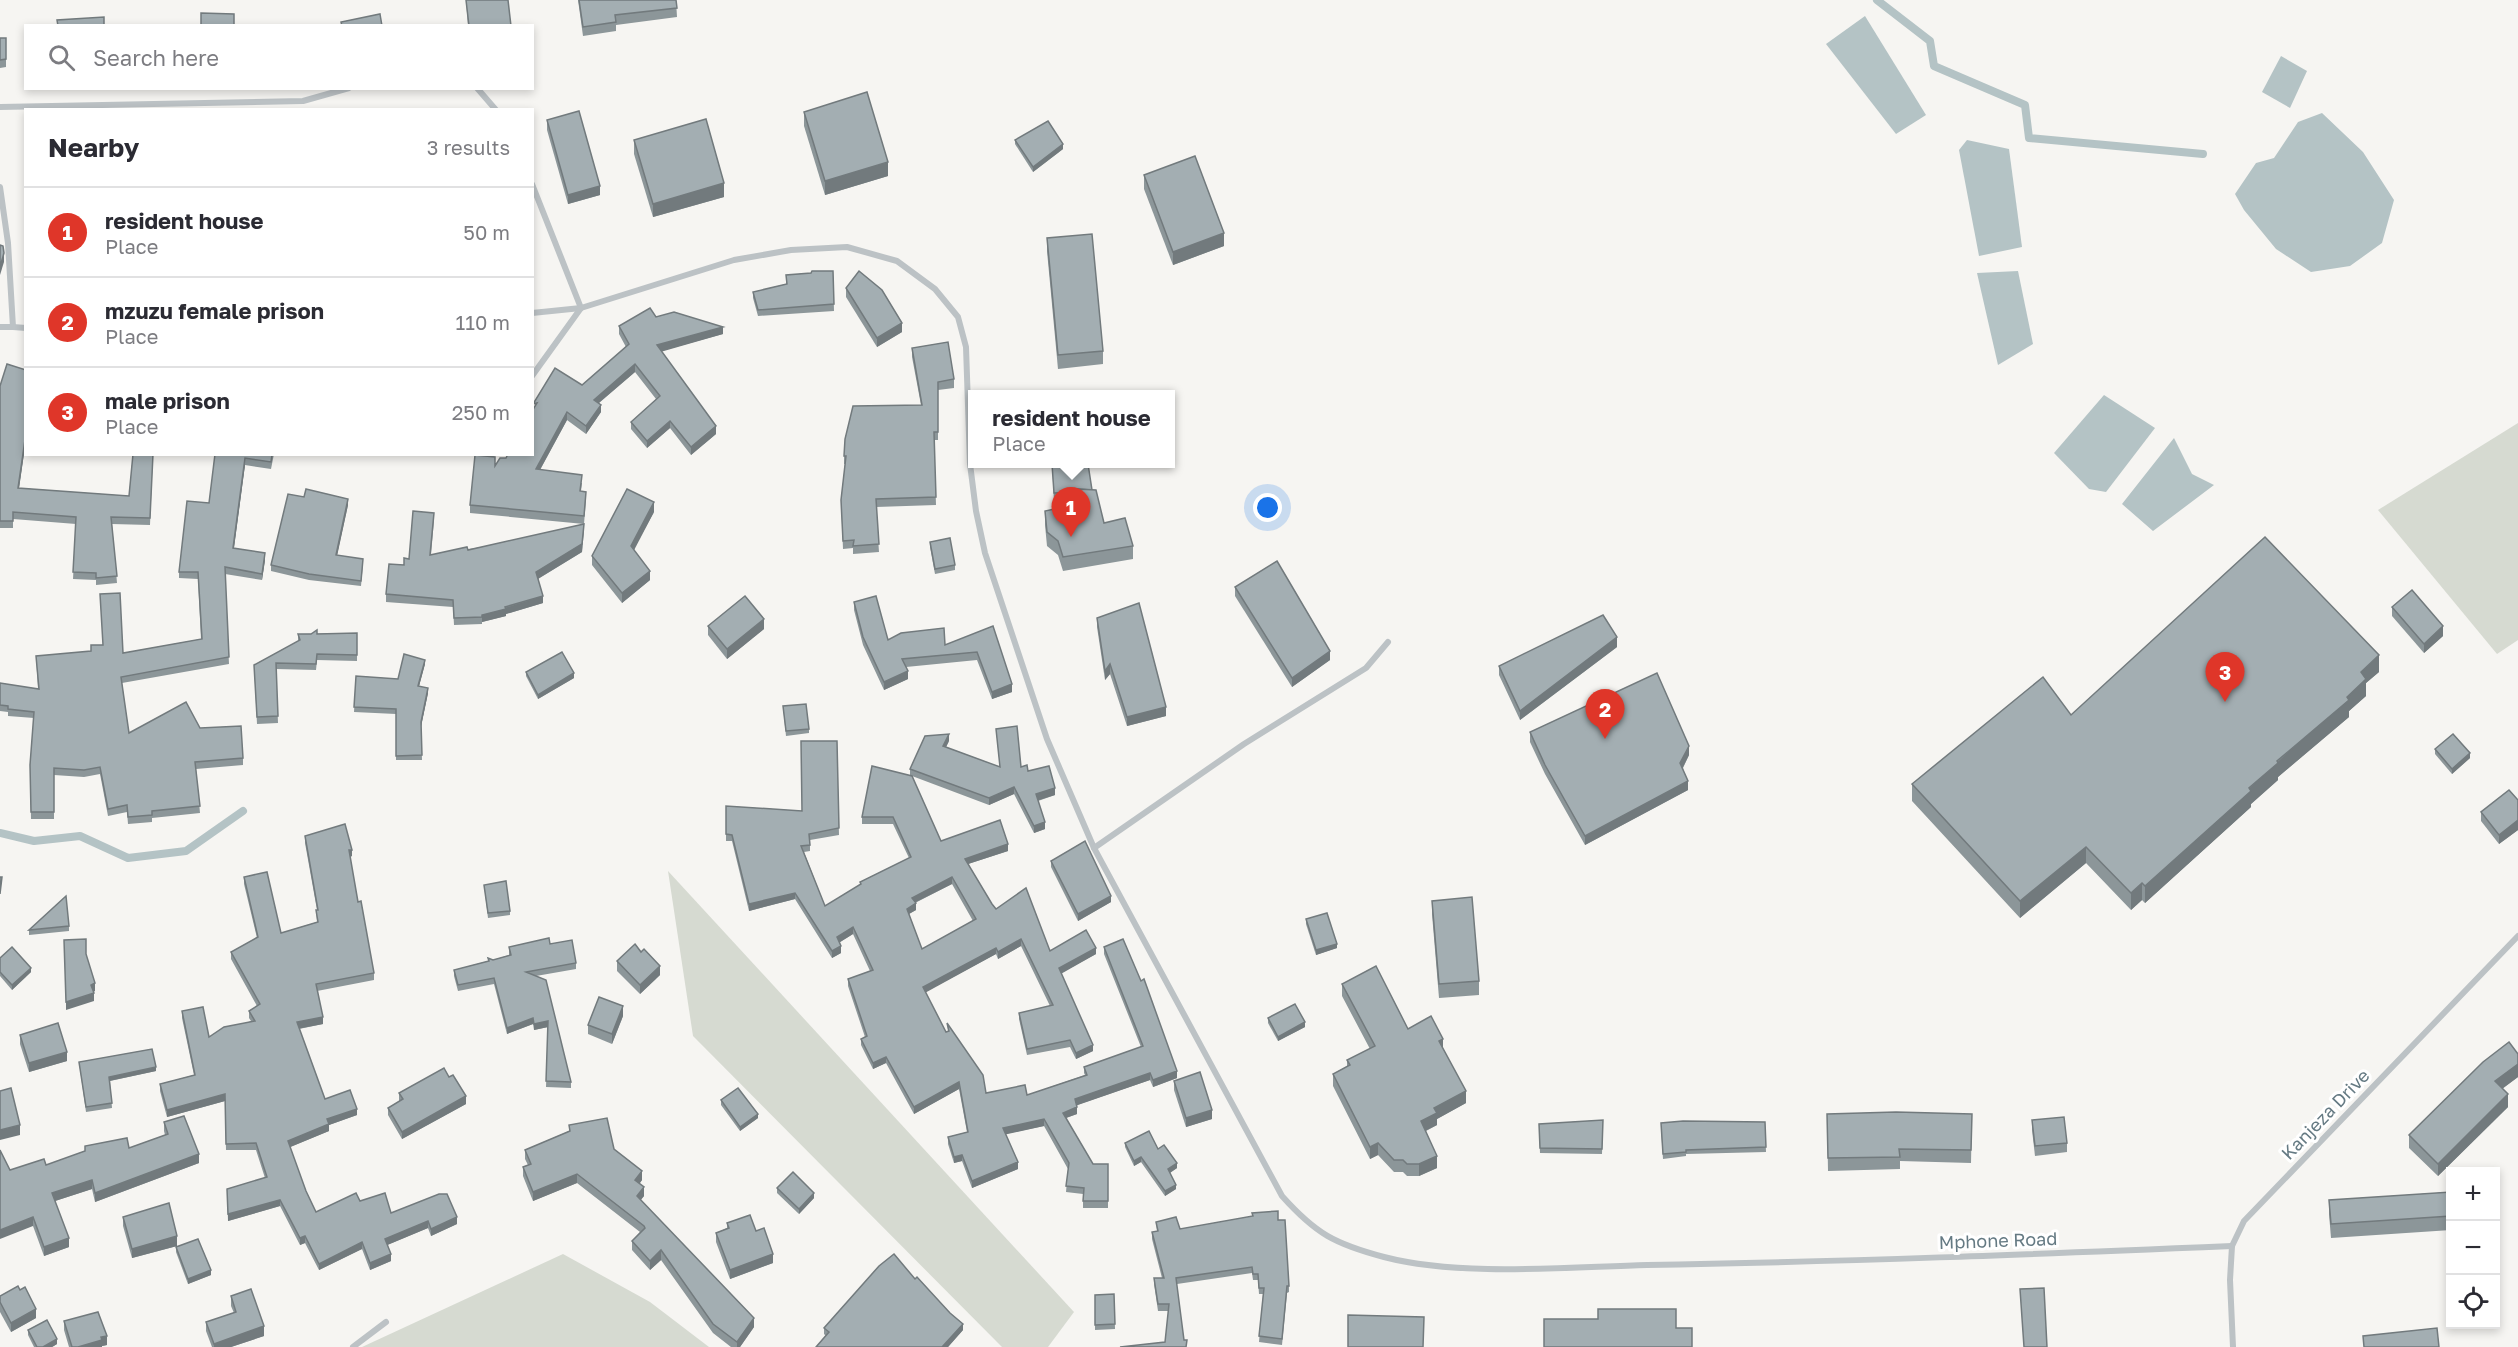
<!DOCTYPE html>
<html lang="en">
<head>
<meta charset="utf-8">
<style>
	:root { --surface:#fff; --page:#f2f2f3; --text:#2b2b33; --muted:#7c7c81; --line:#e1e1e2; --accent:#df3629 }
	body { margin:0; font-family:"Golos Text",sans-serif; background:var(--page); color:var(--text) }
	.controls { position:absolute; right:18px; bottom:18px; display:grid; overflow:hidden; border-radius:0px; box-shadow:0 3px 9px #0003 }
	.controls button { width:54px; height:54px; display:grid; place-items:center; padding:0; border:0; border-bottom:2px solid var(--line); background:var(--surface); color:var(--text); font:30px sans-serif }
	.you { position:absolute; left:1268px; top:508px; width:21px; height:21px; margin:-15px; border:4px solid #fff; border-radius:50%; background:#1a73e8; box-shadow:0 0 0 9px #1a73e833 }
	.badge { display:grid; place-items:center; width:39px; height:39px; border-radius:50%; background:var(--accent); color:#fff; font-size:20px; font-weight:700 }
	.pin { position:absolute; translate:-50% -50px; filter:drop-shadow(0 2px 3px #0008) }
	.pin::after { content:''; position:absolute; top:32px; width:21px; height:18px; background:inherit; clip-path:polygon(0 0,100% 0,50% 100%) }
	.popup { position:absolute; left:968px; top:390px; width:207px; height:78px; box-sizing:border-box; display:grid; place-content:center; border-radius:0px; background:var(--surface); filter:drop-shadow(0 2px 4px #0005); font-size:20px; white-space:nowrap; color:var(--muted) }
	.popup b { font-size:22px; color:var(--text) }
	.popup::after { content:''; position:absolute; left:50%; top:100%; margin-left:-12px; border:12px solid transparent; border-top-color:var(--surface) }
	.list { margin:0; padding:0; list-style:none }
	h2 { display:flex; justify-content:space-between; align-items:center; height:78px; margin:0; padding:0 24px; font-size:26px }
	h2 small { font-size:20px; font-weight:400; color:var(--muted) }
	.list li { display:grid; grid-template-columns:39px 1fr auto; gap:18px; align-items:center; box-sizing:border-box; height:90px; padding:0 24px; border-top:2px solid var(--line) }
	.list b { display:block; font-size:22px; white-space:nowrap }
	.list p { margin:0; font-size:20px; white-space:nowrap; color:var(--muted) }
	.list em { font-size:20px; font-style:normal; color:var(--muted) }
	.icon { flex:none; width:33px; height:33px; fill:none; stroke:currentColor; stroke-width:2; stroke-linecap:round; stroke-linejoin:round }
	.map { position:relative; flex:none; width:2518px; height:1347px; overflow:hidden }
	.search { position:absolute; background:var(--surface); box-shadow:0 3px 9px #0003; left:24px; top:24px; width:510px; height:66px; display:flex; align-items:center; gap:15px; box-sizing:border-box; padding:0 21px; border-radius:0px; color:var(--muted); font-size:22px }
	.panel { position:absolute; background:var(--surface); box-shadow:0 3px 9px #0003; left:24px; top:108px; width:510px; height:348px; border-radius:0px }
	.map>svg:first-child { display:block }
	.green { fill:#d6dad1 }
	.water { fill:#b4c3c5 }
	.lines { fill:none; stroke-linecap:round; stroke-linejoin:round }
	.stream { stroke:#b4c3c5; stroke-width:8 }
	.minor { stroke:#bcc2c5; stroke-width:6 }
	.wall { fill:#8c9699; fill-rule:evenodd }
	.shaded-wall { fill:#727a7d }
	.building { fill:#a3aeb2; stroke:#727a7d; stroke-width:1.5; fill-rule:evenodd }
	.labels { text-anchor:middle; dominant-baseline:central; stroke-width:6; stroke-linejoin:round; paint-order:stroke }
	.street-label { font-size:18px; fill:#657a83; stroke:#fff }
</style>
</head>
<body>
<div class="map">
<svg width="2518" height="1347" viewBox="0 0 2518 1347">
	<rect width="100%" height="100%" fill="#f6f5f2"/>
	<!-- green -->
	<g class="green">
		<polygon points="2518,423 2518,640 2497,654 2378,510"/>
		<polygon points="668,871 1074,1312 1048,1347 1002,1347 693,1036"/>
		<polygon points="563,1254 650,1302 709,1347 362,1347"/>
	</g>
	<!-- water -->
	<g class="water">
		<polygon points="1865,16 1926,115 1896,134 1826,44"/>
		<polygon points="2281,56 2307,71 2290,108 2262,92"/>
		<polygon points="2322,113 2363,152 2394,200 2382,243 2350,266 2311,272 2276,249 2244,210 2235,194 2256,163 2274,158 2298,122"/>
		<polygon points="1967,140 2009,149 2022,247 1979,256 1959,150"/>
		<polygon points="2018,271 2033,344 1998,365 1977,273"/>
		<polygon points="2104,395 2155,428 2106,492 2089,489 2054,453"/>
		<polygon points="2174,438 2192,474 2214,485 2153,531 2122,504"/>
	</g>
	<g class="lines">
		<!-- stream -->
		<g class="stream">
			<polyline points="1877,0 1930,41 1934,66 2025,105 2029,138 2203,154"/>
			<polyline points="0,833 34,841 80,836 128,858 186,851 243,811"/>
		</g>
		<!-- minor -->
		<g class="minor">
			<polyline points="477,88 496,110"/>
			<polyline points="0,107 303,101 349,88"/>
			<polyline points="532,184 581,308"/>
			<polyline points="0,187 8,243 13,327 26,328"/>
			<path d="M 532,313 L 581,308 L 734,260 L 791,250 L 847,247 L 897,261 L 935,289 L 958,317 L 966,347 L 970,464 L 976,511 L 985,553 L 1047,739 L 1094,848 L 1282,1196 C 1316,1234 1335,1244 1384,1257 C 1461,1277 1567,1267 1647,1265 C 1842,1262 2037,1254 2232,1246"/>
			<polyline points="0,327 13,327"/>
			<polyline points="532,376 581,308"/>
			<polyline points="1094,848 1244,744 1366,668 1388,642"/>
			<polyline points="353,1347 386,1322"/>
			<polyline points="2233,1347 2230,1280 2232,1246 2244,1221 2518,936"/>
		</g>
	</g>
	<!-- wall -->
	<g class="wall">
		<polygon points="466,0 511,26 468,26"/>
		<polygon points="578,0 676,0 677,17 616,25 616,31 583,36"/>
		<polygon points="0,38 6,38 6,67 0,68"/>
		<polygon points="207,88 299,88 299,89 207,90"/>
		<polygon points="804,112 888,176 825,195 804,126"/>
		<polygon points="547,120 600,195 568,204 547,130"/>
		<polygon points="634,140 724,197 653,217 634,154"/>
		<polygon points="1015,140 1063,149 1033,172 1015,144"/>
		<polygon points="1144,175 1224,246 1173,265 1144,189"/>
		<polygon points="1047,238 1103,351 1103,364 1058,369 1047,251"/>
		<polygon points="833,271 834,311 758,316 753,298 753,292 786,284 786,275"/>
		<polygon points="846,288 902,332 877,347 846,297"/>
		<polygon points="656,317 723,334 661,351 716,434 691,455 670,428 647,448 631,429 631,422 656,399 635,372 599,403 601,412 586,434 567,420 540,470 582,483 581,491 586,499 584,524 470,513 470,505 495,466 506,458 582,385 626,347 619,334 619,326"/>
		<polygon points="912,348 954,379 954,388 938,390 938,440 934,440 936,505 876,507 879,552 853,554 853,548 843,549 841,500 845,464 844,464 844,456 921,405 912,357"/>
		<polygon points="26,370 26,440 19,488 129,496 133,454 177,454 177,456 153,455 150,525 112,524 117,583 96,585 96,580 73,579 76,524 13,519 13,528 0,528 0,386"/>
		<polygon points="215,454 274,454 271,469 245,465 234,548 265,560 262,580 225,574 229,664 122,683 129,733 200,728 243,758 243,765 196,769 200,813 152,818 152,822 128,824 127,812 108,816 100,774 84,777 54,775 54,819 31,819 30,765 34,718 8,716 8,712 0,711 0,683 38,689 36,656 91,651 123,653 201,639 198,579 179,578 179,572 209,503"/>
		<polygon points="1052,464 1088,464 1092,490 1104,523 1133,546 1133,559 1063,571 1058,555 1047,546 1045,525 1045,511 1077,505 1077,502 1054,502"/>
		<polygon points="304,497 348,505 337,555 363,564 361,586 309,580 271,571 271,565"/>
		<polygon points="654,512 633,550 650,580 622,603 592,565 592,556"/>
		<polygon points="434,520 431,555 584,531 582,552 538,579 543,603 506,614 506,616 482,622 482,624 454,625 453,607 386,602 386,594 404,565 409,559"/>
		<polygon points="930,542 955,565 955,570 935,574 930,547"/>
		<polygon points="1235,587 1330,660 1292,687 1235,596"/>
		<polygon points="854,602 888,640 945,645 993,626 1012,692 992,699 977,660 906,667 908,679 884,690 863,645 854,610"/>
		<polygon points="2392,607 2443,636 2424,653 2392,616"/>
		<polygon points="1097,618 1166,716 1127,726 1110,674 1105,680 1097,627"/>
		<polygon points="708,626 764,629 727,659 708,635"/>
		<polygon points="357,633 357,661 317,660 316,670 276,669 278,723 257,724 254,665 298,641 298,634"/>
		<polygon points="1617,647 1520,720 1499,675 1499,666"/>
		<polygon points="425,664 419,686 428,693 421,726 422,760 396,760 396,714 354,712 356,676 398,679"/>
		<polygon points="526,672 574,678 538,699 526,676"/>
		<polygon points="2379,672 2366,683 2366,696 2349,711 2349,717 2278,777 2278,780 2251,804 2251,807 2145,903 2142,900 2131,910 2086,863 2020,918 1912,801 1912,784 2071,715"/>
		<polygon points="783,706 809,729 809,733 786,736"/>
		<path d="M 996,729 L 1021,767 L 1028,771 L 1055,795 L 1038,801 L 1045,829 L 1034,833 L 1014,794 L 989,805 L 912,776 L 941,841 L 1008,851 L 968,864 L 992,904 L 996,909 L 1050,951 L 1096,954 L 1061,973 L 1093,1051 L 1076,1059 L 1070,1047 L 1027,1055 L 1019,1019 L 1019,1013 L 1050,1006 L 1021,946 L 998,959 L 996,954 L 925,992 L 946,1032 L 948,1031 L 947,1023 L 986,1093 L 1027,1095 L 1085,1075 L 1084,1073 L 1084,1067 L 1141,1047 L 1104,954 L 1104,947 L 1177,1078 L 1153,1087 L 1150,1080 L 1077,1105 L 1077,1114 L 1066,1118 L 1093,1164 L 1108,1164 L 1108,1208 L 1083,1208 L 1083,1194 L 1066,1192 L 1068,1169 L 1044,1126 L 1005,1134 L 1018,1169 L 972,1188 L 962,1161 L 954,1163 L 948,1144 L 948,1137 L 967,1132 L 959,1089 L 914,1114 L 886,1063 L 873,1069 L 861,1045 L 861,1039 L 865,1037 L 848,986 L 848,979 L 870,971 L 853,934 L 840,942 L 841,953 L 832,958 L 795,899 L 749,911 L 732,841 L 726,841 L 726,806 L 802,811 L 837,741 L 839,835 L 810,840 L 810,851 L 804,852 L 825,906 L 860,885 L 860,882 L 909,858 L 893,824 L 862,824 L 862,817 L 910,776 L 910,769 L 949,741 L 946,747 L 1000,767 ZM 952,884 L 973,921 L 922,949 L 909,914 L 916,910 L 915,903 Z"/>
		<polygon points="1530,732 1689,755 1683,768 1688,790 1585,845 1545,774 1530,742"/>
		<polygon points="2435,749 2470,758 2452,774 2435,754"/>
		<polygon points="2518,800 2518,830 2499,844 2481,821 2481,812"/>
		<polygon points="305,836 352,856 350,857 358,902 374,973 374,980 317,991 323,1024 299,1029 325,1099 357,1115 329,1125 329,1131 290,1147 306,1191 316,1212 360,1201 391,1213 457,1224 431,1236 428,1228 387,1245 391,1261 370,1270 362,1249 319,1270 305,1243 300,1245 280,1206 228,1221 227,1189 265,1178 256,1150 226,1150 225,1101 167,1117 160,1091 160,1084 194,1075 182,1018 182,1011 209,1037 251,1021 249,1018 249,1011 257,1006 231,959 231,952 257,938 244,884 244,877 281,933 317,922 316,910 317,910 305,843"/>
		<polygon points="1051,861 1111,902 1078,921 1051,867"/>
		<polygon points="484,885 510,911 510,915 488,918"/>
		<polygon points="1432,901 1479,981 1479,995 1439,998 1432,914"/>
		<polygon points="1306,919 1337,948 1316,955 1306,924"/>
		<polygon points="69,926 69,931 29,935 29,930"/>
		<polygon points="550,944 576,963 576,969 536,976 571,1082 571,1088 546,1087 548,1027 534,1030 533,1024 507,1034 494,984 458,991 454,976 454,970 488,961 488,958 493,960 509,955 509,947"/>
		<polygon points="0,958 31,972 12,990 0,976"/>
		<polygon points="617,961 660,975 640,994 617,971"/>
		<polygon points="1342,984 1408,1029 1443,1049 1466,1103 1437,1119 1437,1125 1426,1131 1437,1168 1419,1176 1407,1176 1403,1172 1394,1172 1378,1155 1370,1159 1333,1086 1333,1074 1347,1066 1347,1060 1370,1049 1342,996"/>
		<polygon points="623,1016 612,1044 588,1034 588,1025"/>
		<polygon points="1268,1018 1305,1027 1278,1041 1268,1023"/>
		<polygon points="20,1035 67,1061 29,1072 20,1044"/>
		<polygon points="2518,1054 2518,1077 2502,1089 2508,1107 2438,1176 2409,1148 2409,1135"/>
		<polygon points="79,1062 156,1071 110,1081 112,1108 86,1112"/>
		<polygon points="449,1077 466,1104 402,1139 388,1115 388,1108 399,1101 399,1093"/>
		<polygon points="1174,1081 1212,1119 1186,1127 1174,1090"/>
		<polygon points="721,1100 758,1118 740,1131 721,1105"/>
		<polygon points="1827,1114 1972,1114 1971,1163 1900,1161 1900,1169 1828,1171"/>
		<polygon points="1603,1120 1602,1154 1540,1153 1539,1124"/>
		<polygon points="2032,1120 2067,1143 2067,1152 2035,1156 2032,1130"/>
		<polygon points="164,1122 199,1163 95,1202 92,1189 55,1201 69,1247 44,1256 33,1226 10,1170 46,1165 85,1151 85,1146 129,1148 165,1135 164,1131"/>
		<polygon points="1765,1122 1766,1152 1686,1154 1686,1156 1663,1159 1661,1128"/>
		<polygon points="569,1125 614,1149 642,1180 639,1184 644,1196 640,1200 754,1327 740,1347 731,1347 713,1333 661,1260 650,1270 632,1250 632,1241 640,1232 577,1183 533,1201 523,1176 523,1167 528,1165 525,1159 525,1150 569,1131"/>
		<polygon points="1125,1143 1158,1149 1177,1168 1170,1173 1176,1189 1165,1196 1141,1162 1134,1166 1125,1147"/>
		<polygon points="777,1188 814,1198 799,1214 777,1193"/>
		<polygon points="2451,1192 2451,1230 2331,1238 2329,1214 2329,1200"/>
		<polygon points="123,1217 177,1246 132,1258 123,1226"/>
		<polygon points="1278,1220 1289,1286 1289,1292 1287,1293 1282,1345 1259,1342 1263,1294 1259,1294 1258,1280 1253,1280 1252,1273 1177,1284 1165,1342 1169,1311 1158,1311 1154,1284 1154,1278 1162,1278 1152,1239 1152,1232 1157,1231 1156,1222 1180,1229"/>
		<polygon points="727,1223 756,1231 773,1263 730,1279 716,1242 716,1233 727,1228"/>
		<polygon points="176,1247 211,1275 188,1284 176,1252"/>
		<polygon points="915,1279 963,1330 948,1347 816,1347 826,1336 824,1334 824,1328"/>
		<polygon points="20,1290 36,1318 11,1332 0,1312 0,1296"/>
		<polygon points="1114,1294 1115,1329 1095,1330 1095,1295"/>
		<polygon points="231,1296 264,1336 231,1347 212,1347 206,1331 206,1322 234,1313 231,1306"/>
		<polygon points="64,1321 107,1345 102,1346 102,1347 69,1347 64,1330"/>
		<polygon points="28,1330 57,1344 52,1347 34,1347 28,1335"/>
	</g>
	<!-- shaded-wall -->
	<g class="shaded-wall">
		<polygon points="1063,144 1063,149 1033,172 1033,167"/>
		<polygon points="888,162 888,176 825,195 825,181"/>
		<polygon points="724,183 724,197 653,217 653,204"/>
		<polygon points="600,186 600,195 568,204 568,195"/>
		<polygon points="1224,233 1224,246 1173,265 1173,252"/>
		<polygon points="4,253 4,262 0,275 0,267"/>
		<polygon points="902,323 902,332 877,347 877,338"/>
		<polygon points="723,327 723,334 657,353 657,345"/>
		<polygon points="635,364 635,372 594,407 594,400"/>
		<polygon points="601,405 601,412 586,434 586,426"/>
		<polygon points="567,412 567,420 536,477 536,469"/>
		<polygon points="670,421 670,428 647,448 647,441"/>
		<polygon points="716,426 716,434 691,455 691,447"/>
		<polygon points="26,433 26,440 18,495 18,488"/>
		<polygon points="245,458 245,465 233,555 233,548"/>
		<polygon points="348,499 348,505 336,561 336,555"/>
		<polygon points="654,502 654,512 631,556 631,546"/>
		<polygon points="584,524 582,552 536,580 536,572"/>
		<polygon points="265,553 265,560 262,580 262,574"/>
		<polygon points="650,571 650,580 622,603 622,593"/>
		<polygon points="543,596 543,603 506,614 506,616 482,622 482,615"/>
		<polygon points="764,619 764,629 727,659 727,649"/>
		<polygon points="2443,626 2443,636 2424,653 2424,644"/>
		<polygon points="1617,637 1617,647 1520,720 1520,711"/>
		<polygon points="1330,651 1330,660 1292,687 1292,678"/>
		<polygon points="2379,655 2379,672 2366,683 2366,696 2349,711 2349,717 2278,777 2278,780 2251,804 2251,807 2145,903 2145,886 2347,697 2361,672"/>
		<polygon points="425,660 425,664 418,690 418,686"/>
		<polygon points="1110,664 1110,674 1105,680 1105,671"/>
		<polygon points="908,671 908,679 884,690 884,682"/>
		<polygon points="574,673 574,678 538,699 538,695"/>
		<polygon points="1012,684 1012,692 992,699 992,692"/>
		<polygon points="428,688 428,693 421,727 421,722"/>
		<polygon points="1166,707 1166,716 1127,726 1127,717"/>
		<polygon points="949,734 949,741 943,753 943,746"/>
		<polygon points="1689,746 1689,755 1680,773 1680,763"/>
		<polygon points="2470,753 2470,758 2452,774 2452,769"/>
		<polygon points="1688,781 1688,790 1585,845 1585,836"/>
		<polygon points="1014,787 1014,794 989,805 989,798"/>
		<polygon points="1055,788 1055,795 1036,801 1036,794"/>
		<polygon points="2518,820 2518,830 2499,844 2499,835"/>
		<polygon points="1045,822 1045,829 1034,833 1034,826"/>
		<polygon points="1008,844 1008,851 965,865 965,859"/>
		<polygon points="2086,847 2086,863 2020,918 2020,901"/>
		<polygon points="349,850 352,850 352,856 349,857"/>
		<polygon points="952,877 952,884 912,904 912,898"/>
		<polygon points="2142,883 2142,900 2131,910 2131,893"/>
		<polygon points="795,893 795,899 749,911 749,904"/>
		<polygon points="1111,896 1111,902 1078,921 1078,914"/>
		<polygon points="916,903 916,910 907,915 907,909"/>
		<polygon points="853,927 853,934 837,944 837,937"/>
		<polygon points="1021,939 1021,946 998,959 998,952"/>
		<polygon points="1337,944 1337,948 1316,955 1316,950"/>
		<polygon points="841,946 841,953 832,958 832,951"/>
		<polygon points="996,948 996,954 923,994 923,987"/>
		<polygon points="1096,948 1096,954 1059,975 1059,968"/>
		<polygon points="660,966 660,975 640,994 640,985"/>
		<polygon points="31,968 31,972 12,990 12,985"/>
		<polygon points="95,983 95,991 91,993 91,985"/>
		<polygon points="94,993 94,1001 66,1010 66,1002"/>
		<polygon points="623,1006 623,1016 612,1044 612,1034"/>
		<polygon points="323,1017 323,1024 297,1029 297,1022"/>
		<polygon points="533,1018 533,1024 507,1034 507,1028"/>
		<polygon points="548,1021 548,1027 534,1030 534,1024"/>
		<polygon points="1305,1022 1305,1027 1278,1041 1278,1037"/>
		<polygon points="1443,1039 1443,1051 1439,1041"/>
		<polygon points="1093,1045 1093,1051 1076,1059 1076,1053"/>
		<polygon points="67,1052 67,1061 29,1072 29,1063"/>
		<polygon points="886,1057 886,1063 873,1069 873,1063"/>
		<polygon points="2518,1064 2518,1077 2495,1094 2495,1081"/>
		<polygon points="156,1067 156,1071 109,1081 109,1077"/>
		<polygon points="1177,1071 1177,1078 1153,1087 1153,1080"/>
		<polygon points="1150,1073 1150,1080 1075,1106 1075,1099"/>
		<polygon points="959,1082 959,1089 914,1114 914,1107"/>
		<polygon points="1466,1091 1466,1103 1437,1119 1437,1125 1421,1133 1421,1121 1434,1108"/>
		<polygon points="225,1094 225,1101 167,1117 167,1110"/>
		<polygon points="2508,1094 2508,1107 2438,1176 2438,1164"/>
		<polygon points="466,1096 466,1104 402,1139 402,1132"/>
		<polygon points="1077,1107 1077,1114 1063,1119 1063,1113"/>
		<polygon points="357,1109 357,1115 329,1125 329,1131 288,1148 288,1141 327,1119"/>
		<polygon points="1212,1110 1212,1119 1186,1127 1186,1118"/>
		<polygon points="758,1114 758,1118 740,1131 740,1127"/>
		<polygon points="1044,1119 1044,1126 1003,1135 1003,1128"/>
		<polygon points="20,1125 20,1135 0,1140 0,1130"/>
		<polygon points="1378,1143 1378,1155 1370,1159 1370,1147"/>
		<polygon points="199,1154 199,1163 95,1202 95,1193"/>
		<polygon points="962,1155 962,1161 954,1163 954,1157"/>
		<polygon points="1437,1156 1437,1168 1419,1176 1419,1164"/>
		<polygon points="1141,1157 1141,1162 1134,1166 1134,1161"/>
		<polygon points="1018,1162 1018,1169 972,1188 972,1181"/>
		<polygon points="1177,1163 1177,1168 1168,1174 1168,1169"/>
		<polygon points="642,1171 642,1180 635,1190 635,1180"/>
		<polygon points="577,1174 577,1183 533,1201 533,1192"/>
		<polygon points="92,1180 92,1189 52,1202 52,1193"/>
		<polygon points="1176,1185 1176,1189 1165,1196 1165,1191"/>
		<polygon points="644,1187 644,1196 637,1205 637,1196"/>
		<polygon points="814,1193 814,1198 799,1214 799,1209"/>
		<polygon points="280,1200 280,1206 228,1221 228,1214"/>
		<polygon points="33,1217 33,1226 0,1239 0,1230"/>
		<polygon points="457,1217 457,1224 431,1236 431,1229"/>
		<polygon points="428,1221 428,1228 385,1246 385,1239"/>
		<polygon points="177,1236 177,1246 132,1258 132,1249"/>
		<polygon points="305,1236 305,1243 300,1245 300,1238"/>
		<polygon points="69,1238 69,1247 44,1256 44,1247"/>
		<polygon points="362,1242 362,1249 319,1270 319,1264"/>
		<polygon points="661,1250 661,1260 650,1270 650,1261"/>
		<polygon points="391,1254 391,1261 370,1270 370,1263"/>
		<polygon points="773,1254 773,1263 730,1279 730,1270"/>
		<polygon points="211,1270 211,1275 188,1284 188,1279"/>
		<polygon points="36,1309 36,1318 11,1332 11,1323"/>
		<polygon points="754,1318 754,1327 740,1347 737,1347 737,1342"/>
		<polygon points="963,1324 963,1330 948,1347 942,1347"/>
		<polygon points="264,1326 264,1336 231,1347 214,1347 214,1344"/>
		<polygon points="107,1336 107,1345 102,1346 102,1347 78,1347 101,1337"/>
		<polygon points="57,1339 57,1344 52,1347 43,1347"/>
	</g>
	<!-- building -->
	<g class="building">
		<polygon points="466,0 508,0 511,26 469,26"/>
		<polygon points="579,0 676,0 677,8 615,15 616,22 583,27"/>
		<polygon points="201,13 234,14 234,26 201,26"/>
		<polygon points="380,14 382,26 342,26 341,22"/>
		<polygon points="104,17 104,26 58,26 57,20"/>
		<polygon points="0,38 6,38 6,59 0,60"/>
		<polygon points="867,92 888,162 825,181 804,112"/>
		<polygon points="579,111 600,186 568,195 547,120"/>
		<polygon points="706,119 724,183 653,204 634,140"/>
		<polygon points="1048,121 1063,144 1033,167 1015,140"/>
		<polygon points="1195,156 1224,233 1173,252 1144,175"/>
		<polygon points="1092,234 1103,351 1058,355 1047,238"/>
		<polygon points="0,245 3,246 4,253 0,267"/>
		<polygon points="812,271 833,271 834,304 758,310 753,292 787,284 786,275 811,273"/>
		<polygon points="859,271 882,290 902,323 877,338 846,288"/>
		<polygon points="650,308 656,317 674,312 723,327 657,345 716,426 691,447 670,421 647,441 631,422 660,396 635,364 594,400 601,405 586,426 567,412 536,469 582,475 580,491 586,492 584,516 470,505 475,455 495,457 495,466 500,458 506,458 508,454 532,454 532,411 537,403 533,404 555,368 582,385 629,344 619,326"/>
		<polygon points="948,342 954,379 938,382 938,432 934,432 936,497 876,499 879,544 853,546 854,540 843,541 841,500 846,456 844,456 845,439 853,406 922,405 912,348"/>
		<polygon points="7,364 26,370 26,433 18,488 129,496 133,454 153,454 150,518 111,517 117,576 96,578 96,573 73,572 76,517 13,512 13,521 0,521 0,386"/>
		<polygon points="215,454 272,454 271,462 245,458 233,548 265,553 262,574 225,567 229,657 121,677 129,733 186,702 200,728 241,726 243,758 195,762 200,806 152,811 152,815 128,817 127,805 108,809 100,767 84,770 54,768 54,812 31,812 30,765 34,712 8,709 8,706 0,705 0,683 39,689 36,656 91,651 91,645 103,645 100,594 120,593 123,653 202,639 198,572 179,572 187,501 209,503"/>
		<polygon points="1052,464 1088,464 1092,490 1077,489 1077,492 1054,493"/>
		<polygon points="306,489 348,499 336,555 363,559 361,581 309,574 271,565 288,494 304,497"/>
		<polygon points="627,489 654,502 631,546 650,571 622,593 592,556"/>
		<polygon points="1077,489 1096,490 1104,523 1125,518 1133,546 1063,557 1058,541 1047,532 1045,511 1078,504"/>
		<polygon points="413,511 434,513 430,555 467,547 468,550 584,524 582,544 536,572 543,596 505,607 506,609 482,615 482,617 454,618 453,600 386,594 389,564 404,565 404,558 409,559"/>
		<polygon points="2265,537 2379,655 2361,672 2366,679 2347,697 2349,700 2277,761 2278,763 2249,788 2251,791 2145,886 2142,883 2131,893 2086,847 2020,901 1912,784 2043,677 2071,715"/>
		<polygon points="950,538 955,565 935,569 930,542"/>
		<polygon points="1277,561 1330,651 1292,678 1235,587"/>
		<polygon points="2412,590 2443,626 2424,644 2392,607"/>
		<polygon points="745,596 764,619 727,649 708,626"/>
		<polygon points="876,596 888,640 901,633 944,628 945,645 993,626 1012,684 992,692 977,652 902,659 908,671 884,682 863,637 854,602"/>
		<polygon points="1139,603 1166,707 1127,717 1110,664 1105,671 1097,618"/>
		<polygon points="1603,615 1617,637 1520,711 1499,666"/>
		<polygon points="317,630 317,634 357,633 357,655 317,654 316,664 276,663 278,716 257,717 254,665 300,640 298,634 311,634"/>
		<polygon points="562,652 574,673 538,695 526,672"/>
		<polygon points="404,654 425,660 418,686 428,688 421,722 422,755 396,756 396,709 354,707 356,676 398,679"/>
		<polygon points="1657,673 1689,746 1680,763 1688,781 1585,836 1545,765 1530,732"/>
		<polygon points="806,704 809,729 786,731 783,706"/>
		<polygon points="1017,726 1021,767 1027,765 1028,771 1049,766 1055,788 1036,794 1045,822 1034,826 1014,787 989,798 910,769 925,736 949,734 943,746 1000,767 996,729"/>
		<polygon points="2453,734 2470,753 2452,769 2435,749"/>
		<path d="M 801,741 L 837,741 L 839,828 L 809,834 L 810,845 L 801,846 L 825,906 L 861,884 L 860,882 L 911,857 L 893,817 L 862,817 L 872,766 L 912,776 L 941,841 L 1000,820 L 1008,844 L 965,859 L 992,904 L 996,909 L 1026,888 L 1050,951 L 1086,930 L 1096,948 L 1059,968 L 1093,1045 L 1076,1053 L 1070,1040 L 1027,1049 L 1019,1013 L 1053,1005 L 1021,939 L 998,952 L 996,948 L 923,987 L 946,1032 L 949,1031 L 947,1023 L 983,1075 L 986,1093 L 1025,1085 L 1027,1095 L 1087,1075 L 1084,1067 L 1143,1046 L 1104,947 L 1123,939 L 1141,981 L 1144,979 L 1177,1071 L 1153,1080 L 1150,1073 L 1075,1099 L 1077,1107 L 1063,1113 L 1093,1164 L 1108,1164 L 1108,1201 L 1083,1201 L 1084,1188 L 1066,1186 L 1069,1163 L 1044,1119 L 1003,1128 L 1018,1162 L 972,1181 L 962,1155 L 954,1157 L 948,1137 L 968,1132 L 959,1082 L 914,1107 L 886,1057 L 873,1063 L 861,1039 L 867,1036 L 848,979 L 873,970 L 853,927 L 837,937 L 841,946 L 832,951 L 795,893 L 749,904 L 732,835 L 726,834 L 726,806 L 802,811 ZM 952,877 L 976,919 L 922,949 L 907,909 L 916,903 L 912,898 Z"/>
		<polygon points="2509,790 2518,800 2518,820 2499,835 2481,812"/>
		<polygon points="345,824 352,850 349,850 358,902 361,901 374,973 316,984 323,1017 297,1022 325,1099 350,1090 357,1109 327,1119 329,1124 288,1141 306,1191 316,1212 356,1193 360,1201 385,1193 391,1213 439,1194 447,1194 457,1217 431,1229 428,1221 385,1239 391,1254 370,1263 362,1242 319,1264 305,1236 300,1238 280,1200 228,1214 227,1189 267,1177 256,1143 226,1144 225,1094 167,1110 160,1084 195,1075 182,1011 203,1007 209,1037 224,1027 255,1021 249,1011 260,1004 231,952 258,937 244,877 267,872 281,933 318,922 316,910 318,910 305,836"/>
		<polygon points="1085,841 1111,896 1078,914 1051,861"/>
		<polygon points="0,877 2,877 0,894"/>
		<polygon points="506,881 510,911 488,913 484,885"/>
		<polygon points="66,896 69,926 29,930"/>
		<polygon points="1472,897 1479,981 1439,984 1432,901"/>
		<polygon points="1327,913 1337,944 1316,950 1306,919"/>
		<polygon points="549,938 550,944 572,940 576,963 526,972 546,980 571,1082 546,1081 548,1021 534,1024 533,1018 507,1028 494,978 458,985 454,970 489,961 488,958 493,960 511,955 509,947"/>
		<polygon points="86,939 86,954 95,983 91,985 94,993 66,1002 64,940"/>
		<polygon points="635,944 641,952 644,949 660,966 640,985 617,961"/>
		<polygon points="12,947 31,968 12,985 0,972 0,958"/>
		<polygon points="1376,966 1408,1029 1431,1016 1443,1039 1439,1041 1466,1091 1434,1108 1437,1113 1421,1121 1437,1156 1419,1164 1407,1164 1403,1160 1394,1160 1378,1143 1370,1147 1333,1074 1350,1065 1347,1060 1375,1046 1342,984"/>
		<polygon points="599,997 623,1006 612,1034 588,1025"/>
		<polygon points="1295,1004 1305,1022 1278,1037 1268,1018"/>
		<polygon points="58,1023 67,1052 29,1063 20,1035"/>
		<polygon points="2509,1042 2518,1054 2518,1064 2495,1081 2508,1094 2438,1164 2409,1135 2483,1062"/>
		<polygon points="152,1049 156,1067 109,1077 112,1103 86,1107 79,1062"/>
		<polygon points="444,1068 449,1077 453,1075 466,1096 402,1132 388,1108 403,1099 399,1093"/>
		<polygon points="1200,1072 1212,1110 1186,1118 1174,1081"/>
		<polygon points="11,1088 20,1125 0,1130 0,1091"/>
		<polygon points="738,1088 758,1114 740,1127 721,1100"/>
		<polygon points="1896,1112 1972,1114 1971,1150 1899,1149 1900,1157 1828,1158 1827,1114"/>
		<polygon points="184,1116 199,1154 95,1193 92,1180 52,1193 69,1238 44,1247 33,1217 0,1230 0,1150 10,1170 44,1159 46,1165 85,1151 85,1146 127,1138 129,1148 168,1134 164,1122"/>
		<polygon points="2064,1117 2067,1143 2035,1146 2032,1120"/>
		<polygon points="607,1118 614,1149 642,1171 635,1180 644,1187 637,1196 754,1318 737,1342 713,1324 661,1250 650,1261 632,1241 645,1228 644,1226 577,1174 533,1192 523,1167 531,1164 525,1150 570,1131 569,1125"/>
		<polygon points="1603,1120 1602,1149 1540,1148 1539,1124"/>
		<polygon points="1683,1121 1765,1122 1766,1147 1686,1150 1686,1152 1663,1154 1661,1123"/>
		<polygon points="1149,1131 1158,1149 1164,1145 1177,1163 1168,1169 1176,1185 1165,1191 1141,1157 1134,1161 1125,1143"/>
		<polygon points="793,1172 814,1193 799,1209 777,1188"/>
		<polygon points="2451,1192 2451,1216 2331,1224 2329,1200"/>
		<polygon points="169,1203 177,1236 132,1249 123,1217"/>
		<polygon points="1278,1211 1278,1220 1285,1220 1289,1286 1287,1286 1282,1339 1259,1336 1264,1288 1259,1288 1258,1274 1253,1274 1252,1267 1176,1278 1184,1340 1187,1340 1186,1347 1120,1347 1165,1342 1169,1304 1158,1304 1154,1278 1164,1278 1152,1232 1158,1231 1156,1222 1176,1217 1180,1229 1253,1216 1252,1213"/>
		<polygon points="750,1215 756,1231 764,1228 773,1254 730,1270 716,1233 729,1228 727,1223"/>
		<polygon points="198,1239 211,1270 188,1279 176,1247"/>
		<polygon points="894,1254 915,1279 917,1277 950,1313 963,1324 942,1347 816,1347 829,1332 824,1328 879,1266"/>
		<polygon points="18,1286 20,1290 25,1287 36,1309 11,1323 0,1302 0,1296"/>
		<polygon points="2044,1288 2047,1347 2024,1347 2020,1289"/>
		<polygon points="251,1289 264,1326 214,1344 206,1322 236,1312 231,1296"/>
		<polygon points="1114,1294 1115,1324 1095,1325 1095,1295"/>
		<polygon points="1598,1309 1676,1309 1676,1328 1692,1328 1692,1347 1544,1347 1544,1319 1598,1319"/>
		<polygon points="98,1312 107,1336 101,1337 102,1340 78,1347 72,1347 64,1321"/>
		<polygon points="1348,1315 1424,1317 1423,1347 1348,1347"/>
		<polygon points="47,1320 57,1339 43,1347 37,1347 28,1330"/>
		<polygon points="2437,1328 2439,1347 2364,1347 2363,1336"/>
	</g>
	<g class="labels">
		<!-- street labels -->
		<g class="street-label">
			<text transform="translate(2325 1114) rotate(-46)">Kanjeza Drive</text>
			<text transform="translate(1998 1240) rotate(-2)">Mphone Road</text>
		</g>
	</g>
</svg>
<div class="controls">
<button>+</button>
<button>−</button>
<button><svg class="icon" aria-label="locate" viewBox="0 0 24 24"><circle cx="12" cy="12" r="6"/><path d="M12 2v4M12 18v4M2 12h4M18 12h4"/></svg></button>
</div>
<div class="you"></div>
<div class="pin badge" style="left:1071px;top:537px">1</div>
<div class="popup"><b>resident house</b>Place</div>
<div class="pin badge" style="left:1605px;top:739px">2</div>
<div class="pin badge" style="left:2225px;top:702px">3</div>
<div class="search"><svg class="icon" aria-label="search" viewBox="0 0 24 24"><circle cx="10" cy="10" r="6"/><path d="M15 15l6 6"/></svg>Search here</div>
<section class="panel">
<h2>Nearby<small>3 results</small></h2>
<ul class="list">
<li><span class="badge">1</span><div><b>resident house</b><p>Place</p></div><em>50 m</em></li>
<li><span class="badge">2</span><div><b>mzuzu female prison</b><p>Place</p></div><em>110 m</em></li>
<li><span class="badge">3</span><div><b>male prison</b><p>Place</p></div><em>250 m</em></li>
</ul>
</section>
</div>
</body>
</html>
